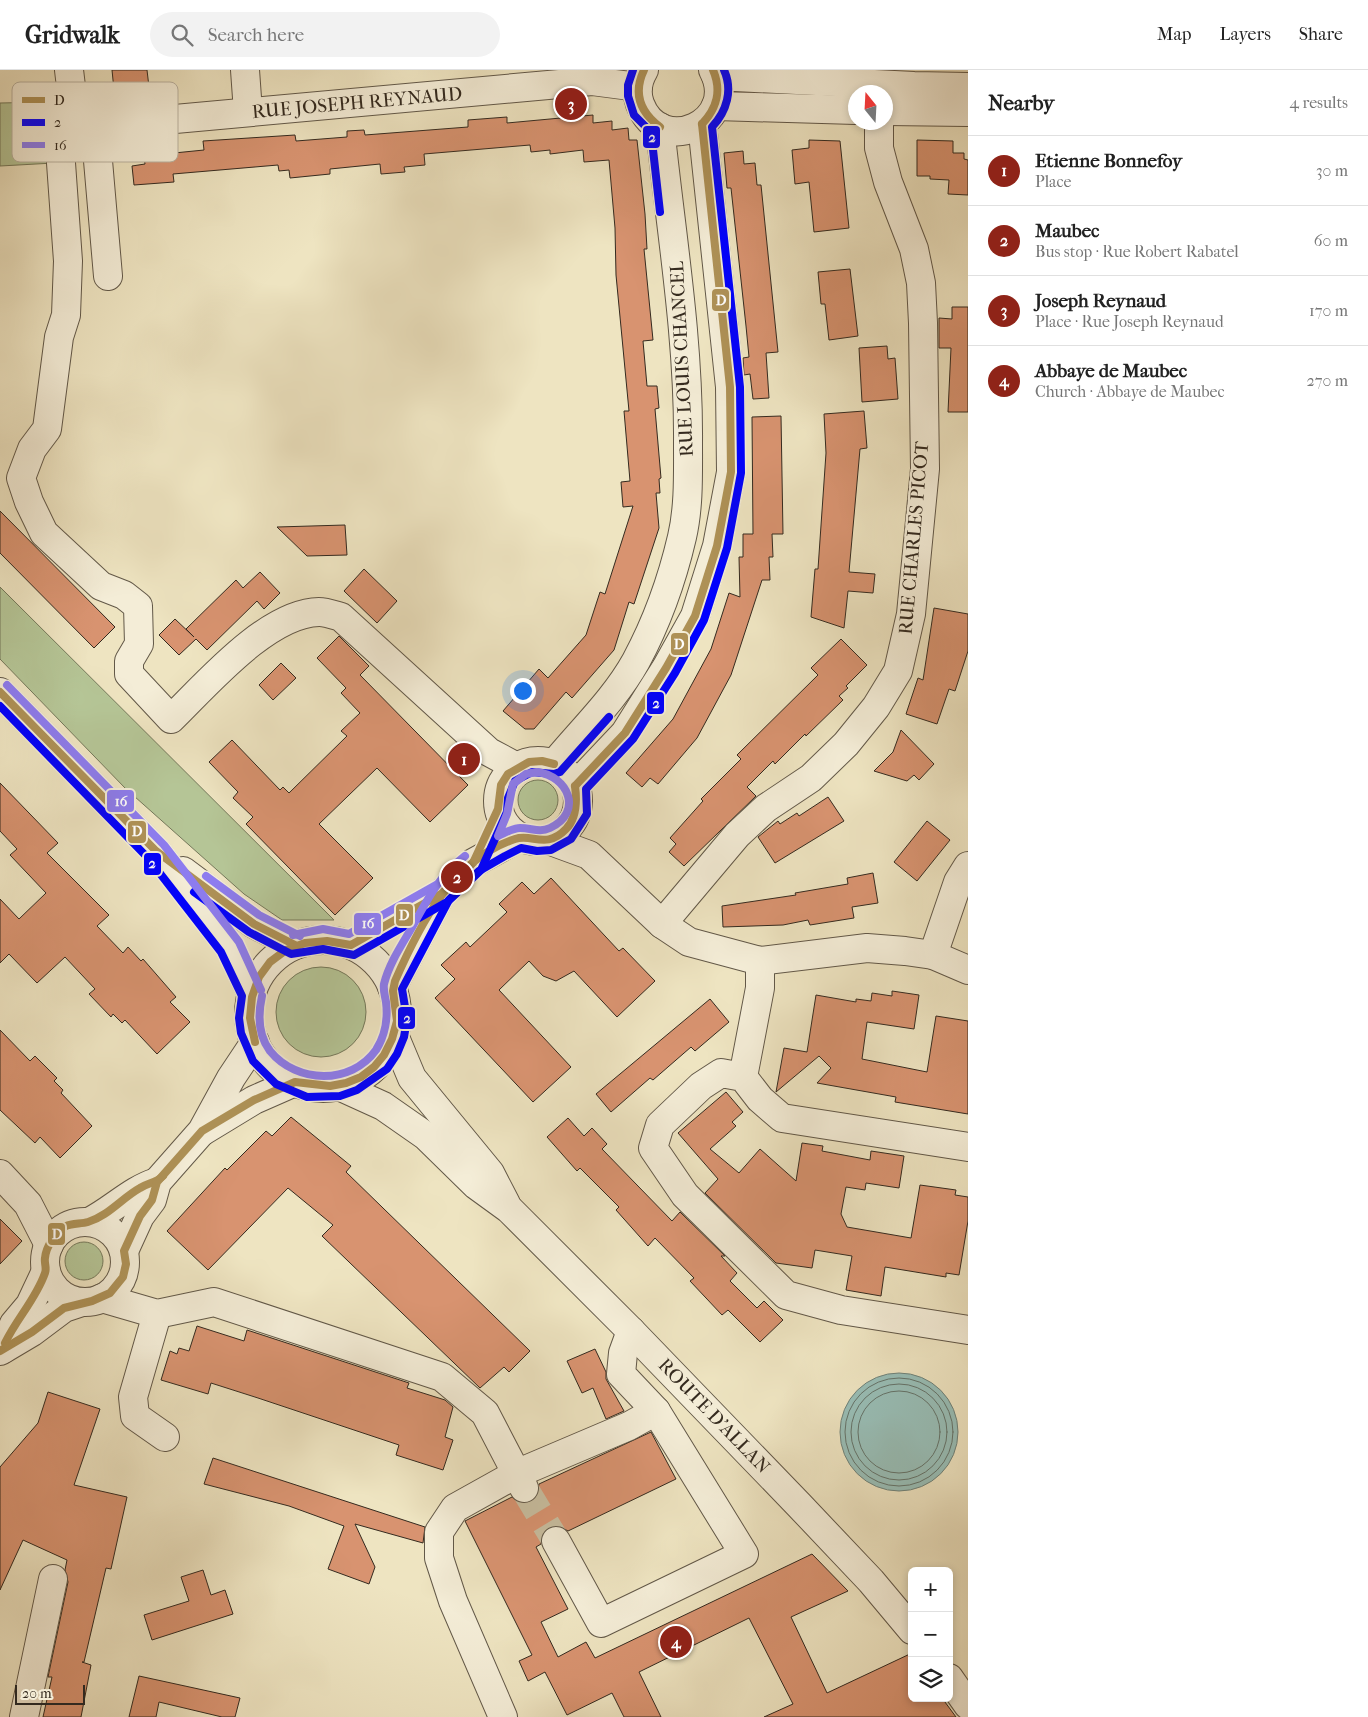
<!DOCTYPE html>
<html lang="en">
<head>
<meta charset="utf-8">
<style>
	:root { --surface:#fff; --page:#f2f2f2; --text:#222; --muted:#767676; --line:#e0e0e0; --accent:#8f2418 }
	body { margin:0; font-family:"IM FELL French Canon",serif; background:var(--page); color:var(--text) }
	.controls { position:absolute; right:15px; bottom:15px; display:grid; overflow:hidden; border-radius:8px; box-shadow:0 2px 8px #0003 }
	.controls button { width:45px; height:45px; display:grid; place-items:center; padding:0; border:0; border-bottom:1px solid var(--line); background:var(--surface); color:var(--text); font:25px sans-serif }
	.compass { position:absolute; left:848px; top:15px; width:45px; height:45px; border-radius:50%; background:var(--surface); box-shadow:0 2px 8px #0003; rotate:342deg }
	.scale { position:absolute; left:15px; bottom:12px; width:70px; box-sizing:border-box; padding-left:5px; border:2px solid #342a1f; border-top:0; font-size:14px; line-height:18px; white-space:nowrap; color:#342a1f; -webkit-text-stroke:4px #f4edd7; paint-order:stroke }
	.you { position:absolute; left:522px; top:620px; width:18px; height:18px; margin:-12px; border:4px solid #fff; border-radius:50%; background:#1a73e8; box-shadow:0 0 0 8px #1a73e833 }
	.badge { display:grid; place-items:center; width:32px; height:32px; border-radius:50%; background:var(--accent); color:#fff; font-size:16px; font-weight:700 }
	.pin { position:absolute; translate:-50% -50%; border:2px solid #fff; box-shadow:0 1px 5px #0006 }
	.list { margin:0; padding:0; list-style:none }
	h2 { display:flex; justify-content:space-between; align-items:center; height:65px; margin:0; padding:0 20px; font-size:21px }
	h2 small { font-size:16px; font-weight:400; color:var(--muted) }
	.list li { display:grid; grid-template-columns:32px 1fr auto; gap:15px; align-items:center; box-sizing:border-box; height:70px; padding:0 20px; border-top:1px solid var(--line) }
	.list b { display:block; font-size:19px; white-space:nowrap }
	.list p { margin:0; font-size:16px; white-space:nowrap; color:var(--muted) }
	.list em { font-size:16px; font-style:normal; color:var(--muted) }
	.icon { flex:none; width:28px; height:28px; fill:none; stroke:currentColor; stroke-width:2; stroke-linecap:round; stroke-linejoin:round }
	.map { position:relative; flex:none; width:968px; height:1647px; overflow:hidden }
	header { display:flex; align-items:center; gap:30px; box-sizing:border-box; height:70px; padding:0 25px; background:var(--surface); border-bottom:1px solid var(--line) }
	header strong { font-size:24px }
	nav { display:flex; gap:28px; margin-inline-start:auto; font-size:18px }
	.search { width:350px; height:45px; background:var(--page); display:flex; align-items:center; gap:12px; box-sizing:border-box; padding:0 18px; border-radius:28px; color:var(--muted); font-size:19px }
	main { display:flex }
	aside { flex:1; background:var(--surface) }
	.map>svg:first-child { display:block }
	.green { fill:#b5c596; stroke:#74785a }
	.water { fill:#99beb6; stroke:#71837a }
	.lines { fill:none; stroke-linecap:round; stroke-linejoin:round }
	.shore { stroke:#66746a; stroke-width:1 }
	.building { fill:#d89370; stroke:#342a1f }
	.minor-tunnel { stroke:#c9bfa1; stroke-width:28; stroke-dasharray:28 14; stroke-linecap:butt }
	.minor-casing { stroke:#625848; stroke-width:30 }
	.minor { stroke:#f4edd7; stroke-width:28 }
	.bus-1-casing { stroke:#f4edd7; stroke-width:11 }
	.bus-2-casing { stroke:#f4edd7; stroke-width:11 }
	.bus-3-casing { stroke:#f4edd7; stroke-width:11 }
	.bus-1 { stroke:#ae9156; stroke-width:8 }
	.bus-2 { stroke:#00f; stroke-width:8 }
	.bus-3 { stroke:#8d7cef; stroke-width:8 }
	.labels { text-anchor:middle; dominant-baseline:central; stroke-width:4.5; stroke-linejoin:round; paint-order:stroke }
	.street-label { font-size:19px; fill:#342a1f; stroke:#f4edd7 }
	.key { fill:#f4edd7; stroke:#bab2a0; stroke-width:1 }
	.key-label { font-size:14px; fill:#342a1f }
	.line-badge { stroke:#f4edd7; stroke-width:2 }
	.badge-label { font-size:14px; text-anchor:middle; font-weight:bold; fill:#fff }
</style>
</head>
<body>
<header>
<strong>Gridwalk</strong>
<div class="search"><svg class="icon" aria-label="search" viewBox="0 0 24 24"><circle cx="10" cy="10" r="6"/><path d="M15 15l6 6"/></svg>Search here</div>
<nav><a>Map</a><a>Layers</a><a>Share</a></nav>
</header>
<main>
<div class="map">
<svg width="968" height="1647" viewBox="0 0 968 1647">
	<rect width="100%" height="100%" fill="#eee4c1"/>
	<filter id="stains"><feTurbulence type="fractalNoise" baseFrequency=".004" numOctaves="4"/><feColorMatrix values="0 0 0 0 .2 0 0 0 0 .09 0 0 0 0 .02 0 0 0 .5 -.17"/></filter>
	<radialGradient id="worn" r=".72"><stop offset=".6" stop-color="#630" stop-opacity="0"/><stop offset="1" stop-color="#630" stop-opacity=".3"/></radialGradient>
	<!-- green -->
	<g class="green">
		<polygon points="48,32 54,93 0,96 0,33"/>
		<polygon points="0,517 334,850 282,850 244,824 125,718 0,589"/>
		<circle cx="538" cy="730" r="20"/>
		<circle cx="321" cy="942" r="45"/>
		<circle cx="84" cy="1191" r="19"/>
	</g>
	<!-- water -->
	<circle class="water" cx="899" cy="1362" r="59"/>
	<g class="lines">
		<!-- shore -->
		<g class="shore">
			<circle cx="899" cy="1362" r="54"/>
			<circle cx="899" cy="1362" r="48"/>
			<circle cx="899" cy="1362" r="41"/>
		</g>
	</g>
	<!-- building -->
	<g class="building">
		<polygon points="112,0 147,0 149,17 135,18 135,24 118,26 117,20 114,20"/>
		<polygon points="593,45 593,53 612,51 612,60 628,58 629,70 637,70 645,144 647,179 644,179 653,270 643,271 647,316 657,316 659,338 655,339 661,408 659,409 660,423 656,423 659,458 634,534 629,532 614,580 572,628 566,622 534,659 525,659 503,641 539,599 548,608 586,565 600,522 605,524 633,436 623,437 621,412 630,411 624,341 629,341 616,205 615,158 609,90 584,92 583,80 550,84 550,80 531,82 530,75 424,84 425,95 404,97 405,102 381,104 380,94 330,99 330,104 290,108 289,100 279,101 278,95 173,104 174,112 134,115 132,96 145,94 144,86 204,80 203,71 295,65 296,71 347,67 347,61 364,60 365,65 468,57 468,50 507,47 507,53"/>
		<polygon points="809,70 840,71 849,158 814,162 809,112 795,114 792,80 809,78"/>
		<polygon points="917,70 953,71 953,83 964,83 964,89 968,90 968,125 948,124 949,110 930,109 930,106 917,106"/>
		<polygon points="743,81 744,94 755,93 757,115 761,115 778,282 766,283 769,328 753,329 750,304 744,305 743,288 749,287 746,256 731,118 727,118 724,83"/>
		<polygon points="850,199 858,266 829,270 825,234 821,234 818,202"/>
		<polygon points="952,237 968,237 968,342 948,342 951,278 939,278 939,248 952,249"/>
		<polygon points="887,276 888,289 895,288 898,329 862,332 859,278"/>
		<polygon points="864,341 867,378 860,379 849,502 875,504 873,523 848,521 844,558 811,547 815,499 818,499 826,383 824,344"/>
		<polygon points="781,346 783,464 772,464 773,487 769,487 770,510 762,510 731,605 697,668 658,714 650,708 642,717 626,703 673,649 711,579 729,523 740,527 739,487 743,487 743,464 753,464 752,347"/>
		<polygon points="0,441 115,557 94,578 0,483"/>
		<polygon points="345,455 347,485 307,486 277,457"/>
		<polygon points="364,499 397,531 377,553 344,521"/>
		<polygon points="260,502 280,523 264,539 257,531 207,580 196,569 179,585 159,565 175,549 194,567 186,559 236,510 243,518"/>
		<polygon points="934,538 968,544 968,581 955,621 949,619 937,654 906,644 918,608 923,610"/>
		<polygon points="339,566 369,596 360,605 468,715 430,752 377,698 319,754 373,808 335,845 246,754 253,747 233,728 238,722 209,692 232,670 280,720 283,717 289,723 347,666 341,661 360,643 341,623 346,618 317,588"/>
		<polygon points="841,569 867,595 846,616 848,618 839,626 843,630 806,666 805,664 775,694 773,691 747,717 756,726 684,796 669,782 676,774 670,768 703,731 701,729 741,689 737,685 818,605 811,598"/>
		<polygon points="281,593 296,608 273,630 259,615"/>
		<polygon points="901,660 934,694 919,710 914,705 907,711 874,701 893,682"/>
		<polygon points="0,713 58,773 47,783 109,845 97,856 123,883 128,877 141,891 143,889 176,927 170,932 190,952 157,984 125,950 122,953 113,944 111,947 89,924 95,919 65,887 37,913 9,884 0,893 0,829 19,849 46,823 10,785 17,779 0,761"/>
		<polygon points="828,727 844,751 775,793 758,767 778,751 780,754 797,743 799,746"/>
		<polygon points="927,751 950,770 917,811 894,792"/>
		<polygon points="873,803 878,833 852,837 854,848 810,855 808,850 783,855 723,857 722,836 796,825 795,823 848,814 847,808"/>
		<polygon points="551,808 619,881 623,878 655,911 617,947 574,901 556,911 543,906 529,891 499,920 571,997 533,1032 435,928 455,909 441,895 466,872 470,877 507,842 499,834 522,812 534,824"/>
		<polygon points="892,921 919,925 914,959 867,952 862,989 927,1002 936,946 968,951 968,1044 895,1032 896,1027 817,1013 831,998 819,986 776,1022 784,978 807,982 816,925 856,932 856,929 871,931 872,923 892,926"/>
		<polygon points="710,929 729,952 695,981 691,977 653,1010 650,1008 611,1042 596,1024"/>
		<polygon points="0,960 30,991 35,986 57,1008 54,1011 63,1020 61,1023 92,1056 60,1088 40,1067 35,1073 0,1040"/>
		<polygon points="726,1022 743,1042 732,1052 736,1056 710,1079 739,1103 760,1079 796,1111 802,1073 823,1076 822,1081 870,1090 871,1081 904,1086 899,1118 866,1113 865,1120 846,1117 841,1144 847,1157 911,1168 920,1115 956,1120 955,1125 968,1127 968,1151 959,1205 946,1203 946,1207 885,1197 881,1226 846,1220 852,1186 815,1180 812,1198 776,1193 705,1123 718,1109 678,1063"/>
		<polygon points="291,1047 351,1096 346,1102 530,1281 509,1302 504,1297 480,1318 322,1166 333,1155 288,1118 208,1200 167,1161 225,1098 227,1100 266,1061 272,1066"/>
		<polygon points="568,1048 584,1066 592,1058 607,1074 602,1079 672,1151 680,1142 725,1186 721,1186 737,1203 730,1211 757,1238 764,1231 783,1250 760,1272 728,1240 722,1245 690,1211 694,1208 655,1168 648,1176 616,1140 619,1137 580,1098 577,1101 547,1067"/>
		<polygon points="0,1149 22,1171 0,1194"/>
		<polygon points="197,1256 244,1271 247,1260 409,1313 407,1318 445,1330 453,1337 445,1367 453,1370 443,1400 396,1385 399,1375 258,1328 211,1313 208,1324 161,1310 170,1281 177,1284 179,1278 189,1281"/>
		<polygon points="595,1279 606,1302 606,1309 624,1341 606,1349 593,1318 582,1323 567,1291"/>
		<polygon points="48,1322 100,1339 74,1415 127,1427 111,1499 106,1498 84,1592 82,1592 91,1595 81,1647 43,1647 52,1607 48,1607 68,1512 65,1500 67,1490 23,1470 0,1520 0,1397 38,1353"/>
		<polygon points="651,1362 676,1409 568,1461 557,1455 549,1457 542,1463 541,1474 536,1477 568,1539 541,1552 558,1587 586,1572 595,1588 812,1484 848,1521 791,1547 827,1623 912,1583 912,1628 942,1628 956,1647 764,1647 793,1634 749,1548 639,1602 661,1647 624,1647 612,1623 567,1645 545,1602 528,1611 519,1591 532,1585 465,1451 512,1427 523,1434 531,1432 537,1426 539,1414"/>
		<polygon points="213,1388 425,1457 423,1473 355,1454 375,1497 369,1514 328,1499 344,1456 289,1436 204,1414"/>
		<polygon points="203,1500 211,1525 225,1520 233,1544 152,1570 144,1545 189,1531 181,1507"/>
		<polygon points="139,1606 240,1628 235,1647 222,1647 159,1632 156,1647 129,1647"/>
	</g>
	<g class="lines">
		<!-- minor-tunnel -->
		<polyline class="minor-tunnel" points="524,1418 556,1471"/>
		<defs>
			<g id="minor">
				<polyline points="69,0 76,58 592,11 638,17"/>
				<polyline points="245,0 248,42"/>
				<path d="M 644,0 C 638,10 636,23 640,34 C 661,89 741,52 713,0"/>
				<polyline points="716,6 914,16 968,17"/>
				<polyline points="716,36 856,40"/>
				<polyline points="886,41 968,42"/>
				<polyline points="95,56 108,206"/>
				<path d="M 62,59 L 61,93 L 68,191 L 66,245 L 59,267 L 47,359 L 32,379 L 21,408 L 29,432 L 44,463 L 101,516 L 124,525 L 138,536 L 139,574 L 129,591 L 129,604 L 171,649 C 206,615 267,543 319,542 C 326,542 334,545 341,547 L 489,682 L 517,697"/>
				<polyline points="0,622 156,781 230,877 252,924"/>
				<circle cx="538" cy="731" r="40"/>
				<path d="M 554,694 C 582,660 615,629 636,591 C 657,552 672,510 682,467 C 689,437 688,404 688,373 C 689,267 671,163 660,57"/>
				<polyline points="575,716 625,663 666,598 695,546 717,476 731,402 730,317 702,54"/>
				<polyline points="548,770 589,785 662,854 689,872 760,891 867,878 905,881 933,885 968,900"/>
				<polyline points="183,801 254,854 295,875"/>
				<polyline points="662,854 737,765 766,738 811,708 846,674 876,637 898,601 911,544 925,399 923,253 921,213 914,179 888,112 879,78 879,52"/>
				<circle cx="323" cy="944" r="74"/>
				<polyline points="351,875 441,824"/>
				<polyline points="933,885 958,812 968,796"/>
				<polyline points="392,917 441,824 473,793 520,767"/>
				<polyline points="394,965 412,1008 490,1103 506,1134"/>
				<polyline points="743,1007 760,918 760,891"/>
				<polyline points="339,1016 383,1036 426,1066 476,1115 509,1139 631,1261 799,1435 871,1511 912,1560"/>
				<polyline points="203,1061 254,1030 295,1012"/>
				<polyline points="968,1077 782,1048 760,1029 743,1007 721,1003 701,1016 660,1055 653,1078 685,1125 786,1225 841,1240 968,1260"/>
				<polyline points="0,1104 28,1134 49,1175"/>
				<path d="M 89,1152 C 113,1140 131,1120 157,1112"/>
				<circle cx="85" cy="1192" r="40"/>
				<polyline points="124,1181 140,1146 152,1130 157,1112 202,1061 231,1008 255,972"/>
				<polyline points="102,1228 157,1244 214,1232 442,1307 485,1343 524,1418"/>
				<polyline points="157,1244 133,1327 135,1346 165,1367"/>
				<polyline points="3,1279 14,1254 30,1235 46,1201"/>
				<polyline points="0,1281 32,1262 64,1238 82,1232"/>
				<polyline points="556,1471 601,1553 744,1484 656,1341"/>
				<polyline points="949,1608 968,1635"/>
				<polyline points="24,1647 53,1509"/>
				<polyline points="503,1647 453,1531 439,1488 439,1462 455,1438 516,1404 629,1356 656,1341 621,1304 623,1283 631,1261"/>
			</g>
		</defs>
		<!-- minor casing -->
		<use href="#minor" class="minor-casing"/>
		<!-- minor -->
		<use href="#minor" class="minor"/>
		<defs>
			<g id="bus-1">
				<path d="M 644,0 C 633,23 640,42 660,57"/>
				<path d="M 702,54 C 717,38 722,21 713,0"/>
				<polyline points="0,622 156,781 254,854 295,875"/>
				<polyline points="575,716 625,663 666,598 695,546 717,476 731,402 730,317 702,54"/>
				<polyline points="255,972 250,948 252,927 259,907 270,892 286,880 305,873 327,871 351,875 441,824 473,793 498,739 501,715 508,704 529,692 542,691 554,694"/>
				<path d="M 5,1273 C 17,1248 36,1229 45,1203 C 47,1198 44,1193 45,1188 C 46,1177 55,1162 66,1156 C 72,1153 81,1154 88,1152 C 108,1146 122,1128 140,1118 C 148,1113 156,1113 163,1106"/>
				<path d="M 0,1281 L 32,1262 L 64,1238 L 92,1231 L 110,1223 L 123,1207 L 126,1194 L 124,1181 L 140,1146 L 152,1130 L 157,1112 L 202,1061 L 254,1030 L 295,1012 L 330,1016 L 346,1013 L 361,1007 L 374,997 L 384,985 L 392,969 L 397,951 L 393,921 L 395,911 C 420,854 452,790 515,769 C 532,763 546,780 566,759 C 577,748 577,731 575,716"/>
			</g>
			<g id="bus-2">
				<polyline points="633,0 628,15 628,26 634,45 651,62 660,142"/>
				<path d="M 0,636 L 148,788 L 221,882 L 242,926 L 239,948 L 241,963 L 253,991 L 276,1014 L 307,1027 L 340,1026 L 357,1020 L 387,999 L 397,984 L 404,967 L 407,949 L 402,919 L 449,830 L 479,801 L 505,786 L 521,778 L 537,781 L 551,780 L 571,769 L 587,744 L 586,719 L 633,669 L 675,603 L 704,550 L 727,478 L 741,403 L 740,317 L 712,57 C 727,41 733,20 724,0"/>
				<polyline points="194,822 249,862 291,884 323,879 354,885 447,832 481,800 507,742 508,728 515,711 532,702 554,704 560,702 609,647"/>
			</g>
			<g id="bus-3">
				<polyline points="7,615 164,775 239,872 261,920"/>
				<path d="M 537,702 C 568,706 584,742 550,758 C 539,763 532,758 520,758 C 513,758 505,763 498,766 L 507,744 L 513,714 L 526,704 Z"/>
				<polyline points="206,806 259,845 300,866"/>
				<polyline points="293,865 323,859 349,864 436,815"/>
				<path d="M 262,926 C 258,944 258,965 270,981 C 297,1014 351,1015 376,980 C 385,966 388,948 386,932 C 385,926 383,920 384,914 C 389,894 401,876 411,859 C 428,829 437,808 465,786"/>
			</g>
		</defs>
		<!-- bus-1 casing -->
		<use href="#bus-1" class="bus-1-casing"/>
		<!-- bus-2 casing -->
		<use href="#bus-2" class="bus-2-casing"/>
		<!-- bus-3 casing -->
		<use href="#bus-3" class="bus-3-casing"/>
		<!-- bus-1 -->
		<use href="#bus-1" class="bus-1"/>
		<!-- bus-2 -->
		<use href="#bus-2" class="bus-2"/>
		<!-- bus-3 -->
		<use href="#bus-3" class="bus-3"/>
	</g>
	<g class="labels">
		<!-- street labels -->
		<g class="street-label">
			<text transform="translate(357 33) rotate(-5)">RUE JOSEPH REYNAUD</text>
			<text transform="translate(682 289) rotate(-93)">RUE LOUIS CHANCEL</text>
			<text transform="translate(914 468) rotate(-85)">RUE CHARLES PICOT</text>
			<text transform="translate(714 1346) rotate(46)">ROUTE D'ALLAN</text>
		</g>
	</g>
	<!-- legend -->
	<rect x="12" y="12" width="166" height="80" rx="8" class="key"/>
	<rect x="22" y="27" width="23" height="6" fill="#ae9156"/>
	<rect x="22" y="49" width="23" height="7" fill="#00f"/>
	<rect x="22" y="72" width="23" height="6" fill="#8d7cef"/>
	<g class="key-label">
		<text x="54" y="35">D</text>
		<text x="54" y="57">2</text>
		<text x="54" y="80">16</text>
	</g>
	<g class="line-badge">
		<rect x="642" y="55" width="19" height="24" rx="5" fill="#00f"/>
		<rect x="711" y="218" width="19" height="24" rx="5" fill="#ae9156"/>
		<rect x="670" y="562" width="19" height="24" rx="5" fill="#ae9156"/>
		<rect x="646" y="621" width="19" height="24" rx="5" fill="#00f"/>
		<rect x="106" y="719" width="29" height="24" rx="5" fill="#8d7cef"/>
		<rect x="127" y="750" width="20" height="24" rx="5" fill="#ae9156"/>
		<rect x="143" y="782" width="19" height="24" rx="5" fill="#00f"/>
		<rect x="395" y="833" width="19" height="24" rx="5" fill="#ae9156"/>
		<rect x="353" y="842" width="29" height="24" rx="5" fill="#8d7cef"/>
		<rect x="397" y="936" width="19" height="24" rx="5" fill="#00f"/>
		<rect x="47" y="1152" width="19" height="24" rx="5" fill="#ae9156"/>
	</g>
	<g class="badge-label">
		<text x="652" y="72">2</text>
		<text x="721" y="235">D</text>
		<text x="679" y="579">D</text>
		<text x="656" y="638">2</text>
		<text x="121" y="736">16</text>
		<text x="137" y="766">D</text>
		<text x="152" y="798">2</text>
		<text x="404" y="850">D</text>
		<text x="368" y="858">16</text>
		<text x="407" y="953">2</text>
		<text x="57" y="1169">D</text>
	</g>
	<rect width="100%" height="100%" filter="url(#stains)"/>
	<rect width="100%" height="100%" fill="url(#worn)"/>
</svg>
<div class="controls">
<button>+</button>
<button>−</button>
<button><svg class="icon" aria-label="layers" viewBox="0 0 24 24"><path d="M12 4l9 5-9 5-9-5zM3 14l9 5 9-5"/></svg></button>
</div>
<svg class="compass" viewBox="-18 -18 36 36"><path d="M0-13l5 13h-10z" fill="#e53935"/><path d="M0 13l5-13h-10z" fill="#767676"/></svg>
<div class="scale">20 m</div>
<div class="you"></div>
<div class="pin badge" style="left:464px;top:689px">1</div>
<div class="pin badge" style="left:457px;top:807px">2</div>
<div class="pin badge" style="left:571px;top:34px">3</div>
<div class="pin badge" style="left:676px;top:1572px">4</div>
</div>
<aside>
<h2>Nearby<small>4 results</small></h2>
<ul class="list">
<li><span class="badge">1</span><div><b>Etienne Bonnefoy</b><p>Place</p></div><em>30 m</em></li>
<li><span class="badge">2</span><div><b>Maubec</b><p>Bus stop · Rue Robert Rabatel</p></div><em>60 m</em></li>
<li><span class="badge">3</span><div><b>Joseph Reynaud</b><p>Place · Rue Joseph Reynaud</p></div><em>170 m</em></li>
<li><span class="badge">4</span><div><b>Abbaye de Maubec</b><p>Church · Abbaye de Maubec</p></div><em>270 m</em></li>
</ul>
</aside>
</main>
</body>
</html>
